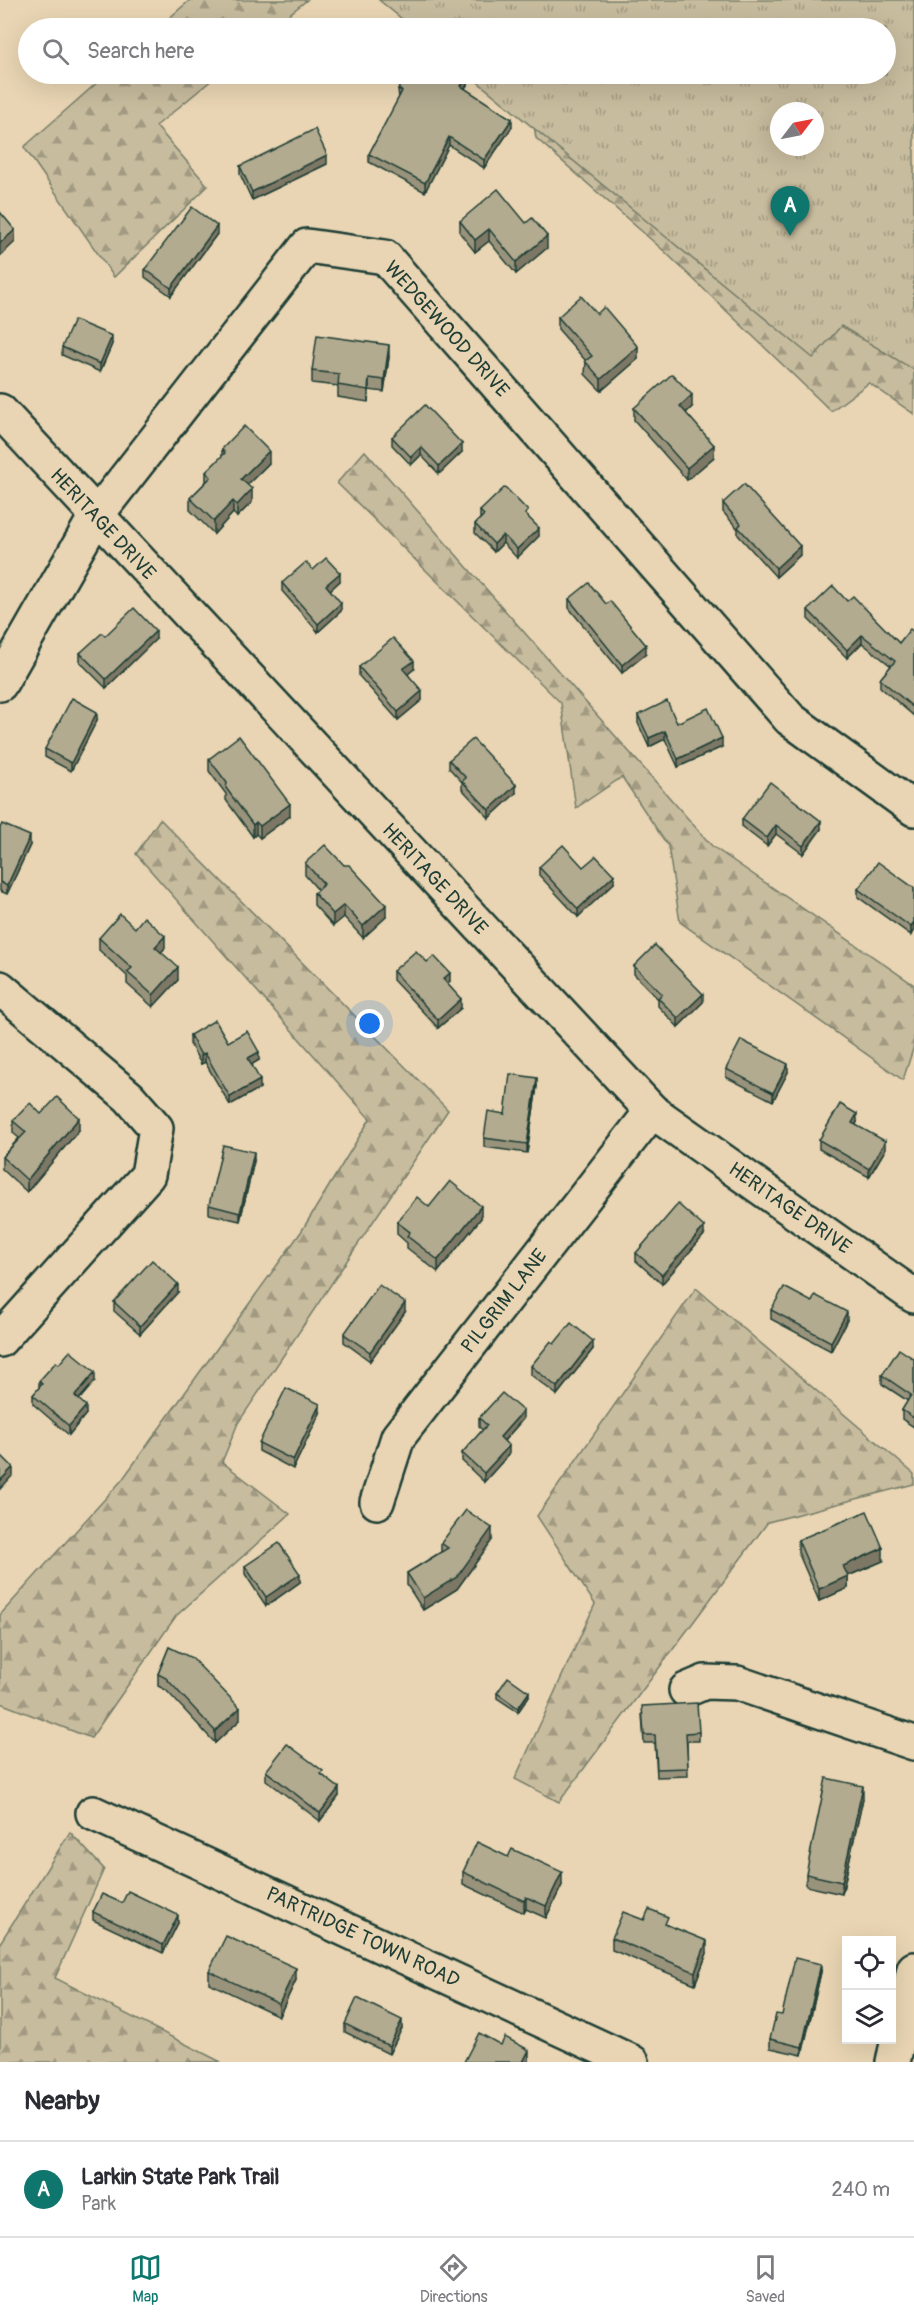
<!DOCTYPE html>
<html lang="en">
<head>
<meta charset="utf-8">
<style>
	:root { --surface:#fff; --page:#f7f7f7; --text:#2b2b33; --muted:#7c7c81; --line:#e1e1e2; --accent:#0f766e }
	body { margin:0; font-family:Pangolin,sans-serif; background:var(--page); color:var(--text) }
	.controls { position:absolute; right:18px; bottom:18px; display:grid; overflow:hidden; border-radius:0px; box-shadow:0 6px 24px #0002 }
	.controls button { width:54px; height:54px; display:grid; place-items:center; padding:0; border:0; border-bottom:2px solid var(--line); background:var(--surface); color:var(--text); font:30px sans-serif }
	.compass { position:absolute; left:770px; top:102px; width:54px; height:54px; border-radius:50%; background:var(--surface); box-shadow:0 6px 24px #0002; rotate:58deg }
	.you { position:absolute; left:370px; top:1024px; width:21px; height:21px; margin:-15px; border:4px solid #fff; border-radius:50%; background:#1a73e8; box-shadow:0 0 0 9px #1a73e833 }
	.badge { display:grid; place-items:center; width:39px; height:39px; border-radius:50%; background:var(--accent); color:#fff; font-size:20px; font-weight:700 }
	.pin { position:absolute; translate:-50% -50px; filter:drop-shadow(0 2px 3px #0008) }
	.pin::after { content:''; position:absolute; top:32px; width:21px; height:18px; background:inherit; clip-path:polygon(0 0,100% 0,50% 100%) }
	.list { margin:0; padding:0; list-style:none }
	h2 { display:flex; justify-content:space-between; align-items:center; height:78px; margin:0; padding:0 24px; font-size:26px }
	h2 small { font-size:20px; font-weight:400; color:var(--muted) }
	.list li { display:grid; grid-template-columns:39px 1fr auto; gap:18px; align-items:center; box-sizing:border-box; height:96px; padding:0 24px; border-top:2px solid var(--line) }
	.list b { display:block; font-size:22px; white-space:nowrap }
	.list p { margin:0; font-size:20px; white-space:nowrap; color:var(--muted) }
	.list em { font-size:20px; font-style:normal; color:var(--muted) }
	.icon { flex:none; width:33px; height:33px; fill:none; stroke:currentColor; stroke-width:2; stroke-linecap:round; stroke-linejoin:round }
	.map { position:relative; flex:none; width:914px; height:2062px; overflow:hidden }
	.search { position:absolute; background:var(--surface); box-shadow:0 6px 24px #0002; left:18px; right:18px; top:18px; height:66px; display:flex; align-items:center; gap:15px; box-sizing:border-box; padding:0 21px; border-radius:33px; color:var(--muted); font-size:22px }
	.sheet { height:174px; background:var(--surface) }
	nav { display:flex; justify-content:space-around; align-items:center; box-sizing:border-box; height:84px; border-top:2px solid var(--line); background:var(--surface); font-size:16px; color:var(--muted) }
	nav a { display:grid; justify-items:center; gap:3px }
	nav .on { color:var(--accent) }
	.map>svg:first-child { display:block }
	.forest { fill:url(#forest-firs); stroke:#747c69; stroke-width:1.5 }
	.park { fill:url(#park-tufts); stroke:#747c69; stroke-width:1.5; fill-rule:evenodd }
	.lines { fill:none; stroke-linecap:round; stroke-linejoin:round }
	.minor-casing { stroke:#1f3d34; stroke-width:38 }
	.minor { stroke:#e9d5b3; stroke-width:33 }
	.wall { fill:#99937c; stroke:#1f3d34; stroke-width:1.5 }
	.shaded-wall { fill:#7d7865; stroke:#1f3d34; stroke-width:1.5 }
	.building { fill:#b2ab90; stroke:#1f3d34; stroke-width:1.5 }
	.labels { text-anchor:middle; dominant-baseline:central; stroke-width:4.5; stroke-linejoin:round; paint-order:stroke }
	.street-label { font-size:20px; fill:#1f3d34; stroke:#e9d5b3 }
</style>
</head>
<body>
<div class="map">
<svg width="914" height="2062" viewBox="0 0 914 2062">
	<defs>
		<pattern id="forest-firs" width="22" height="20" patternUnits="userSpaceOnUse" patternTransform="scale(1.5)"><rect width="22" height="20" fill="#c8bc9e"/><path d="M5 1l3.5 6h-7zM16 11l3.5 6h-7z" fill="#a29a82"/></pattern>
		<pattern id="park-tufts" width="24" height="20" patternUnits="userSpaceOnUse" patternTransform="scale(1.5)"><rect width="24" height="20" fill="#c8bc9e"/><path d="M3 7l-1-3M5 7V3M7 7l1-3M15 17l-1-3M17 17v-4M19 17l1-3" fill="none" stroke="#a29a82"/></pattern>
	</defs>
	<rect width="100%" height="100%" fill="#e9d5b3"/>
	<filter id="ink" filterUnits="userSpaceOnUse"><feTurbulence type="fractalNoise" baseFrequency=".0167" numOctaves="2"/><feDisplacementMap in="SourceGraphic" scale="12" xChannelSelector="R" yChannelSelector="G"/><feConvolveMatrix kernelMatrix="1 2 1 2 8 2 1 2 1" color-interpolation-filters="sRGB"/></filter>
	<g filter="url(#ink)">
		<!-- forest -->
		<g class="forest">
			<polygon points="190,0 307,0 272,28 158,28"/>
			<polygon points="107,74 219,74 156,126 208,186 114,277 24,147"/>
			<polygon points="529,94 779,147 914,254 914,414 869,383 831,411 664,251 536,138"/>
			<polygon points="365,451 712,846 914,985 914,1046 903,1080 680,922 668,846 622,777 576,808 561,703 337,483"/>
			<polygon points="160,819 448,1110 238,1423 222,1462 290,1514 176,1616 91,1738 0,1703 0,1615 122,1480 301,1232 370,1119 136,854"/>
			<polygon points="696,1288 914,1474 914,1484 768,1522 559,1802 515,1779 595,1604 537,1516"/>
			<polygon points="70,1832 104,1869 55,1978 221,2062 0,2062 0,1943"/>
		</g>
		<!-- park -->
		<path class="park" d="M 379,0 L 914,0 L 914,370 L 841,326 L 813,358 L 468,74 L 886,74 L 886,28 L 413,28 ZM 779,111 L 815,111 L 815,147 L 779,147 Z"/>
		<g class="lines">
			<defs>
				<g id="minor">
					<polyline points="0,411 652,1111 914,1296"/>
					<polyline points="0,684 96,516 307,246 385,257 790,719 914,809"/>
					<polyline points="0,988 129,1097 156,1128 148,1175 0,1340"/>
					<polyline points="377,1502 398,1437 652,1111"/>
					<polyline points="686,1690 705,1682 737,1683 914,1743"/>
					<polyline points="93,1813 632,2062"/>
					<polyline points="893,2062 914,1969"/>
				</g>
			</defs>
			<!-- minor casing -->
			<use href="#minor" class="minor-casing"/>
			<!-- minor -->
			<use href="#minor" class="minor"/>
		</g>
		<!-- wall -->
		<g class="wall">
			<polygon points="467,85 464,89 512,127 484,168 449,145 425,192 369,162 369,154 399,98 398,89"/>
			<polygon points="327,164 252,200 240,174 240,166"/>
			<polygon points="460,221 526,223 547,248 516,274 489,241 475,252 460,233"/>
			<polygon points="217,234 171,296 145,277 145,269"/>
			<polygon points="558,317 638,359 601,391 585,374 586,361 558,329"/>
			<polygon points="112,344 100,372 62,355 62,347"/>
			<polygon points="389,357 384,392 369,390 368,402 338,397 338,386 312,383 312,371"/>
			<polygon points="692,407 686,413 714,457 687,480 634,420 634,408"/>
			<polygon points="392,437 462,452 439,474 421,455 411,465 392,445"/>
			<polygon points="222,449 269,463 247,485 252,502 237,517 233,513 214,534 190,510 190,498 206,482 206,472 222,457"/>
			<polygon points="723,503 800,555 776,577 738,535 738,529 723,512"/>
			<polygon points="480,511 528,517 539,536 517,558 503,543 494,552 475,533 475,524 480,519"/>
			<polygon points="313,570 340,581 330,590 341,611 318,632 282,591 282,583"/>
			<polygon points="569,599 606,604 646,654 622,673 569,608"/>
			<polygon points="847,601 899,643 914,632 914,716 880,687 880,679 891,666 862,643 847,658 808,619 808,610"/>
			<polygon points="105,636 156,639 106,688 80,662 80,653"/>
			<polygon points="359,667 414,669 408,674 422,700 398,720 359,676"/>
			<polygon points="638,715 677,723 722,747 678,767 665,739 649,747 638,723"/>
			<polygon points="97,720 71,771 45,757 45,749"/>
			<polygon points="209,759 290,816 260,838 256,834 253,837 226,800 226,794 209,771"/>
			<polygon points="449,760 516,793 489,818 462,789 462,782 449,768"/>
			<polygon points="742,819 821,829 803,854 776,834 767,846 742,827"/>
			<polygon points="0,828 30,845 7,894 0,891"/>
			<polygon points="305,863 344,865 386,917 363,938 344,917 333,926 314,905 314,893 318,890 305,875"/>
			<polygon points="539,867 583,867 614,883 578,917 539,875"/>
			<polygon points="914,888 911,935 858,897 858,889"/>
			<polygon points="135,928 165,948 161,952 178,980 153,1007 127,984 127,976 99,950 99,938"/>
			<polygon points="427,962 450,981 447,984 461,1008 438,1028 393,980 393,971"/>
			<polygon points="634,966 703,1002 678,1027 658,1006 658,999 634,974"/>
			<polygon points="190,1035 228,1042 259,1060 252,1064 260,1088 230,1105 205,1062 201,1064 190,1044"/>
			<polygon points="726,1069 788,1072 773,1101 726,1077"/>
			<polygon points="537,1086 527,1153 484,1147 484,1138 505,1114"/>
			<polygon points="41,1114 79,1130 27,1192 2,1169 2,1157 19,1138 13,1133 13,1121"/>
			<polygon points="857,1122 856,1125 885,1150 869,1177 819,1149 819,1140"/>
			<polygon points="254,1161 240,1221 209,1214 209,1205"/>
			<polygon points="481,1218 438,1272 407,1248 407,1243 397,1234 397,1222"/>
			<polygon points="704,1235 662,1284 636,1261 636,1253"/>
			<polygon points="178,1292 140,1334 114,1311 114,1302"/>
			<polygon points="771,1310 847,1320 831,1351 771,1319"/>
			<polygon points="405,1312 370,1361 344,1342 344,1334"/>
			<polygon points="554,1344 593,1349 557,1395 531,1375 531,1366"/>
			<polygon points="914,1359 914,1427 902,1419 902,1410 908,1401 882,1384 882,1375"/>
			<polygon points="59,1364 95,1381 79,1400 86,1414 69,1435 33,1404 33,1395 39,1388 39,1381"/>
			<polygon points="320,1413 293,1469 259,1451 259,1443"/>
			<polygon points="479,1418 523,1419 504,1441 509,1454 484,1482 462,1461 462,1453 483,1430 479,1427"/>
			<polygon points="492,1540 457,1589 423,1610 407,1585 407,1573 441,1552 441,1543"/>
			<polygon points="798,1540 883,1561 848,1576 848,1588 819,1601 798,1552"/>
			<polygon points="245,1566 300,1582 266,1606 245,1574"/>
			<polygon points="169,1647 240,1720 215,1743 166,1690 158,1686 158,1674"/>
			<polygon points="497,1693 529,1696 518,1712 497,1698"/>
			<polygon points="642,1714 699,1732 699,1741 687,1741 688,1776 657,1777 655,1743 644,1743"/>
			<polygon points="266,1771 323,1775 339,1796 320,1821 266,1780"/>
			<polygon points="863,1798 842,1894 806,1886 806,1874"/>
			<polygon points="463,1872 562,1885 546,1918 526,1909 524,1913 463,1884"/>
			<polygon points="122,1903 178,1923 163,1953 93,1920 93,1912"/>
			<polygon points="644,1920 668,1925 707,1953 695,1984 612,1950 612,1938"/>
			<polygon points="209,1971 296,1980 279,2016 209,1983"/>
			<polygon points="821,1972 802,2055 770,2048 770,2039 782,2015"/>
			<polygon points="345,2024 402,2028 389,2054 345,2032"/>
		</g>
		<!-- shaded-wall -->
		<g class="shaded-wall">
			<polygon points="467,77 467,85 461,95 461,86"/>
			<polygon points="512,119 512,127 484,168 484,160"/>
			<polygon points="449,137 449,145 425,192 425,183"/>
			<polygon points="327,155 327,164 252,200 252,192"/>
			<polygon points="217,226 217,234 171,296 171,288"/>
			<polygon points="489,229 489,241 475,252 475,240"/>
			<polygon points="15,230 15,242 0,256 0,243"/>
			<polygon points="547,236 547,248 516,274 516,262"/>
			<polygon points="112,336 112,344 100,372 100,364"/>
			<polygon points="389,345 389,357 384,392 384,380"/>
			<polygon points="638,347 638,359 601,391 601,379"/>
			<polygon points="369,378 369,390 368,402 368,390"/>
			<polygon points="692,395 692,407 680,418 680,406"/>
			<polygon points="462,444 462,452 439,474 439,466"/>
			<polygon points="714,445 714,457 687,480 687,468"/>
			<polygon points="421,447 421,455 411,465 411,457"/>
			<polygon points="269,451 269,463 241,491 241,479"/>
			<polygon points="252,489 252,502 237,517 237,505"/>
			<polygon points="233,501 233,513 214,534 214,521"/>
			<polygon points="539,528 539,536 517,558 517,549"/>
			<polygon points="503,535 503,543 494,552 494,544"/>
			<polygon points="800,546 800,555 776,577 776,568"/>
			<polygon points="340,573 340,581 326,594 326,585"/>
			<polygon points="341,603 341,611 318,632 318,624"/>
			<polygon points="156,631 156,639 106,688 106,679"/>
			<polygon points="862,635 862,643 847,658 847,650"/>
			<polygon points="646,645 646,654 622,673 622,665"/>
			<polygon points="414,661 414,669 403,678 403,669"/>
			<polygon points="422,691 422,700 398,720 398,712"/>
			<polygon points="97,712 97,720 71,771 71,763"/>
			<polygon points="665,731 665,739 649,747 649,738"/>
			<polygon points="722,738 722,747 678,767 678,759"/>
			<polygon points="516,785 516,793 489,818 489,810"/>
			<polygon points="290,804 290,816 260,838 260,826"/>
			<polygon points="821,821 821,829 803,854 803,846"/>
			<polygon points="256,822 256,834 253,837 253,825"/>
			<polygon points="776,825 776,834 767,846 767,838"/>
			<polygon points="30,836 30,845 7,894 7,886"/>
			<polygon points="614,875 614,883 578,917 578,909"/>
			<polygon points="344,905 344,917 333,926 333,914"/>
			<polygon points="386,905 386,917 363,938 363,926"/>
			<polygon points="914,922 914,930 911,935 911,927"/>
			<polygon points="165,936 165,948 155,959 155,947"/>
			<polygon points="178,967 178,980 153,1007 153,995"/>
			<polygon points="450,973 450,981 443,987 443,979"/>
			<polygon points="703,994 703,1002 678,1027 678,1018"/>
			<polygon points="461,999 461,1008 438,1028 438,1020"/>
			<polygon points="259,1052 259,1060 248,1067 248,1058"/>
			<polygon points="205,1053 205,1062 201,1064 201,1055"/>
			<polygon points="788,1064 788,1072 773,1101 773,1093"/>
			<polygon points="537,1078 537,1086 527,1153 527,1144"/>
			<polygon points="260,1080 260,1088 230,1105 230,1097"/>
			<polygon points="857,1114 857,1122 852,1131 852,1123"/>
			<polygon points="79,1118 79,1130 27,1192 27,1180"/>
			<polygon points="885,1141 885,1150 869,1177 869,1169"/>
			<polygon points="254,1152 254,1161 240,1221 240,1213"/>
			<polygon points="481,1206 481,1218 438,1272 438,1260"/>
			<polygon points="704,1227 704,1235 662,1284 662,1275"/>
			<polygon points="178,1284 178,1292 140,1334 140,1326"/>
			<polygon points="405,1303 405,1312 370,1361 370,1352"/>
			<polygon points="847,1312 847,1320 831,1351 831,1342"/>
			<polygon points="593,1341 593,1349 557,1395 557,1387"/>
			<polygon points="95,1372 95,1381 75,1404 75,1396"/>
			<polygon points="320,1404 320,1413 293,1469 293,1460"/>
			<polygon points="86,1406 86,1414 69,1435 69,1426"/>
			<polygon points="523,1411 523,1419 500,1445 500,1437"/>
			<polygon points="509,1446 509,1454 484,1482 484,1473"/>
			<polygon points="13,1467 13,1475 0,1489 0,1481"/>
			<polygon points="492,1528 492,1540 457,1589 423,1610 423,1598"/>
			<polygon points="883,1548 883,1561 843,1578 843,1566"/>
			<polygon points="300,1574 300,1582 266,1606 266,1597"/>
			<polygon points="848,1576 848,1588 819,1601 819,1589"/>
			<polygon points="529,1692 529,1696 518,1712 518,1708"/>
			<polygon points="240,1708 240,1720 215,1743 215,1731"/>
			<polygon points="863,1786 863,1798 842,1894 842,1882"/>
			<polygon points="339,1788 339,1796 320,1821 320,1813"/>
			<polygon points="562,1872 562,1885 546,1918 546,1906"/>
			<polygon points="526,1897 526,1909 524,1913 524,1901"/>
			<polygon points="178,1915 178,1923 163,1953 163,1945"/>
			<polygon points="707,1941 707,1953 695,1984 695,1972"/>
			<polygon points="821,1964 821,1972 802,2055 802,2047"/>
			<polygon points="296,1968 296,1980 279,2016 279,2004"/>
			<polygon points="402,2020 402,2028 389,2054 389,2046"/>
			<polygon points="529,2050 529,2062 523,2062"/>
		</g>
		<!-- building -->
		<g class="building">
			<polygon points="407,74 461,74 467,77 461,86 512,119 484,160 449,137 425,183 369,154 402,91 398,89"/>
			<polygon points="315,129 327,155 252,192 240,166"/>
			<polygon points="498,189 526,223 532,218 547,236 516,262 489,229 475,240 460,221"/>
			<polygon points="192,207 217,226 171,288 145,269"/>
			<polygon points="0,212 15,230 0,243"/>
			<polygon points="581,296 597,314 604,307 638,347 601,379 585,361 592,356 558,317"/>
			<polygon points="74,320 112,336 100,364 62,347"/>
			<polygon points="317,335 389,345 384,380 369,378 368,390 338,385 339,374 312,371"/>
			<polygon points="672,374 692,395 680,406 714,445 687,468 634,408"/>
			<polygon points="425,405 462,444 439,466 421,447 411,457 392,437"/>
			<polygon points="244,426 269,451 241,479 252,489 237,505 233,501 214,521 190,498 211,477 206,472 225,453 222,449"/>
			<polygon points="744,484 800,546 776,568 738,527 741,524 723,503"/>
			<polygon points="505,487 528,511 525,514 539,528 517,549 503,535 494,544 475,524 484,515 480,511"/>
			<polygon points="326,558 340,573 326,585 341,603 318,624 282,583 306,562 313,570"/>
			<polygon points="589,583 606,604 610,601 646,645 622,665 569,599"/>
			<polygon points="833,586 847,601 853,596 899,643 910,629 914,632 914,708 880,679 895,661 862,635 847,650 808,610"/>
			<polygon points="134,608 156,631 106,679 80,653 102,633 105,636"/>
			<polygon points="393,638 414,661 403,669 422,691 398,712 359,667"/>
			<polygon points="72,698 97,712 71,763 45,749"/>
			<polygon points="667,701 677,723 708,708 722,738 678,759 665,731 649,738 638,715"/>
			<polygon points="239,736 290,804 260,826 256,822 253,825 226,788 227,783 209,759"/>
			<polygon points="473,739 516,785 489,810 462,781 466,778 449,760"/>
			<polygon points="770,782 821,821 803,846 776,825 767,838 742,819"/>
			<polygon points="2,824 30,836 7,886 0,882 0,828"/>
			<polygon points="325,845 344,865 349,865 386,905 363,926 344,905 333,914 314,893 324,884 305,863"/>
			<polygon points="563,845 583,867 596,856 614,875 578,909 539,867"/>
			<polygon points="878,862 914,888 914,922 911,927 858,889"/>
			<polygon points="120,914 135,928 144,917 165,936 155,947 178,967 153,995 127,972 132,968 99,938"/>
			<polygon points="655,945 703,994 678,1018 658,998 662,994 634,966"/>
			<polygon points="416,951 427,962 434,956 450,973 443,979 461,999 438,1020 393,971"/>
			<polygon points="215,1020 228,1042 247,1031 259,1052 248,1058 260,1080 230,1097 205,1053 201,1055 190,1035"/>
			<polygon points="741,1040 788,1064 773,1093 726,1069"/>
			<polygon points="510,1074 537,1078 527,1144 484,1138 488,1111 505,1114"/>
			<polygon points="57,1097 79,1118 27,1180 2,1157 26,1132 13,1121 30,1103 41,1114"/>
			<polygon points="840,1104 857,1114 852,1123 885,1141 869,1169 819,1140"/>
			<polygon points="223,1145 254,1152 240,1213 209,1205"/>
			<polygon points="450,1181 481,1206 438,1260 407,1236 410,1232 397,1222 417,1197 429,1207"/>
			<polygon points="678,1204 704,1227 662,1275 636,1253"/>
			<polygon points="152,1260 178,1284 140,1326 114,1302"/>
			<polygon points="379,1285 405,1303 370,1352 344,1334"/>
			<polygon points="784,1287 812,1302 815,1295 847,1312 831,1342 771,1310"/>
			<polygon points="571,1323 593,1341 557,1387 531,1366 551,1341 554,1344"/>
			<polygon points="899,1349 914,1359 914,1418 902,1410 911,1395 882,1375"/>
			<polygon points="70,1351 95,1372 75,1396 86,1406 69,1426 33,1395 42,1384 39,1381 56,1362 59,1364"/>
			<polygon points="286,1388 320,1404 293,1460 259,1443"/>
			<polygon points="502,1393 523,1411 500,1437 509,1446 484,1473 462,1453 487,1425 479,1418"/>
			<polygon points="0,1454 13,1467 0,1481"/>
			<polygon points="466,1510 492,1528 457,1577 423,1598 407,1573 448,1548 441,1543"/>
			<polygon points="867,1511 883,1548 843,1566 848,1576 819,1589 798,1540"/>
			<polygon points="279,1543 300,1574 266,1597 245,1566"/>
			<polygon points="169,1647 192,1658 240,1708 215,1731 166,1678 158,1674"/>
			<polygon points="508,1677 529,1692 518,1708 497,1693"/>
			<polygon points="697,1703 699,1732 686,1733 688,1768 657,1769 655,1735 644,1735 642,1706"/>
			<polygon points="287,1744 323,1771 321,1774 339,1788 320,1813 266,1771"/>
			<polygon points="826,1778 863,1786 842,1882 806,1874"/>
			<polygon points="477,1842 508,1857 512,1849 562,1872 546,1906 526,1897 524,1901 463,1872"/>
			<polygon points="128,1891 178,1915 163,1945 93,1912 102,1894 122,1903"/>
			<polygon points="649,1909 668,1917 665,1924 707,1941 695,1972 612,1938 623,1912 644,1920"/>
			<polygon points="226,1936 296,1968 279,2004 209,1971"/>
			<polygon points="795,1958 821,1964 802,2047 770,2039 776,2014 782,2015"/>
			<polygon points="357,1998 402,2020 389,2046 345,2024"/>
			<polygon points="479,2033 501,2045 505,2037 529,2050 523,2062 464,2062"/>
		</g>
	</g>
	<g class="labels">
		<!-- street labels -->
		<g class="street-label">
			<text transform="translate(447 329) rotate(48)">WEDGEWOOD DRIVE</text>
			<text transform="translate(103 524) rotate(47)">HERITAGE DRIVE</text>
			<text transform="translate(435 879) rotate(47)">HERITAGE DRIVE</text>
			<text transform="translate(790 1208) rotate(35)">HERITAGE DRIVE</text>
			<text transform="translate(504 1301) rotate(-52)">PILGRIM LANE</text>
			<text transform="translate(363 1937) rotate(25)">PARTRIDGE TOWN ROAD</text>
		</g>
	</g>
</svg>
<div class="controls">
<button><svg class="icon" aria-label="locate" viewBox="0 0 24 24"><circle cx="12" cy="12" r="6"/><path d="M12 2v4M12 18v4M2 12h4M18 12h4"/></svg></button>
<button><svg class="icon" aria-label="layers" viewBox="0 0 24 24"><path d="M12 4l9 5-9 5-9-5zM3 14l9 5 9-5"/></svg></button>
</div>
<svg class="compass" viewBox="-18 -18 36 36"><path d="M0-13l5 13h-10z" fill="#e53935"/><path d="M0 13l5-13h-10z" fill="#7c7c81"/></svg>
<div class="you"></div>
<div class="pin badge" style="left:790px;top:236px">A</div>
<div class="search"><svg class="icon" aria-label="search" viewBox="0 0 24 24"><circle cx="10" cy="10" r="6"/><path d="M15 15l6 6"/></svg>Search here</div>
</div>
<section class="sheet">
<h2>Nearby<small></small></h2>
<ul class="list">
<li><span class="badge">A</span><div><b>Larkin State Park Trail</b><p>Park</p></div><em>240 m</em></li>
</ul>
</section>
<nav>
<a class="on"><svg class="icon" aria-label="map" viewBox="0 0 24 24"><path d="M3 6l6-2 6 2 6-2v14l-6 2-6-2-6 2zM9 4v14M15 6v14"/></svg>Map</a>
<a><svg class="icon" aria-label="directions" viewBox="0 0 24 24"><path d="M12 3l9 9-9 9-9-9zM9 14v-3h6M13 9l2 2-2 2"/></svg>Directions</a>
<a><svg class="icon" aria-label="saved" viewBox="0 0 24 24"><path d="M7 4h10v16l-5-4-5 4z"/></svg>Saved</a>
</nav>
</body>
</html>
